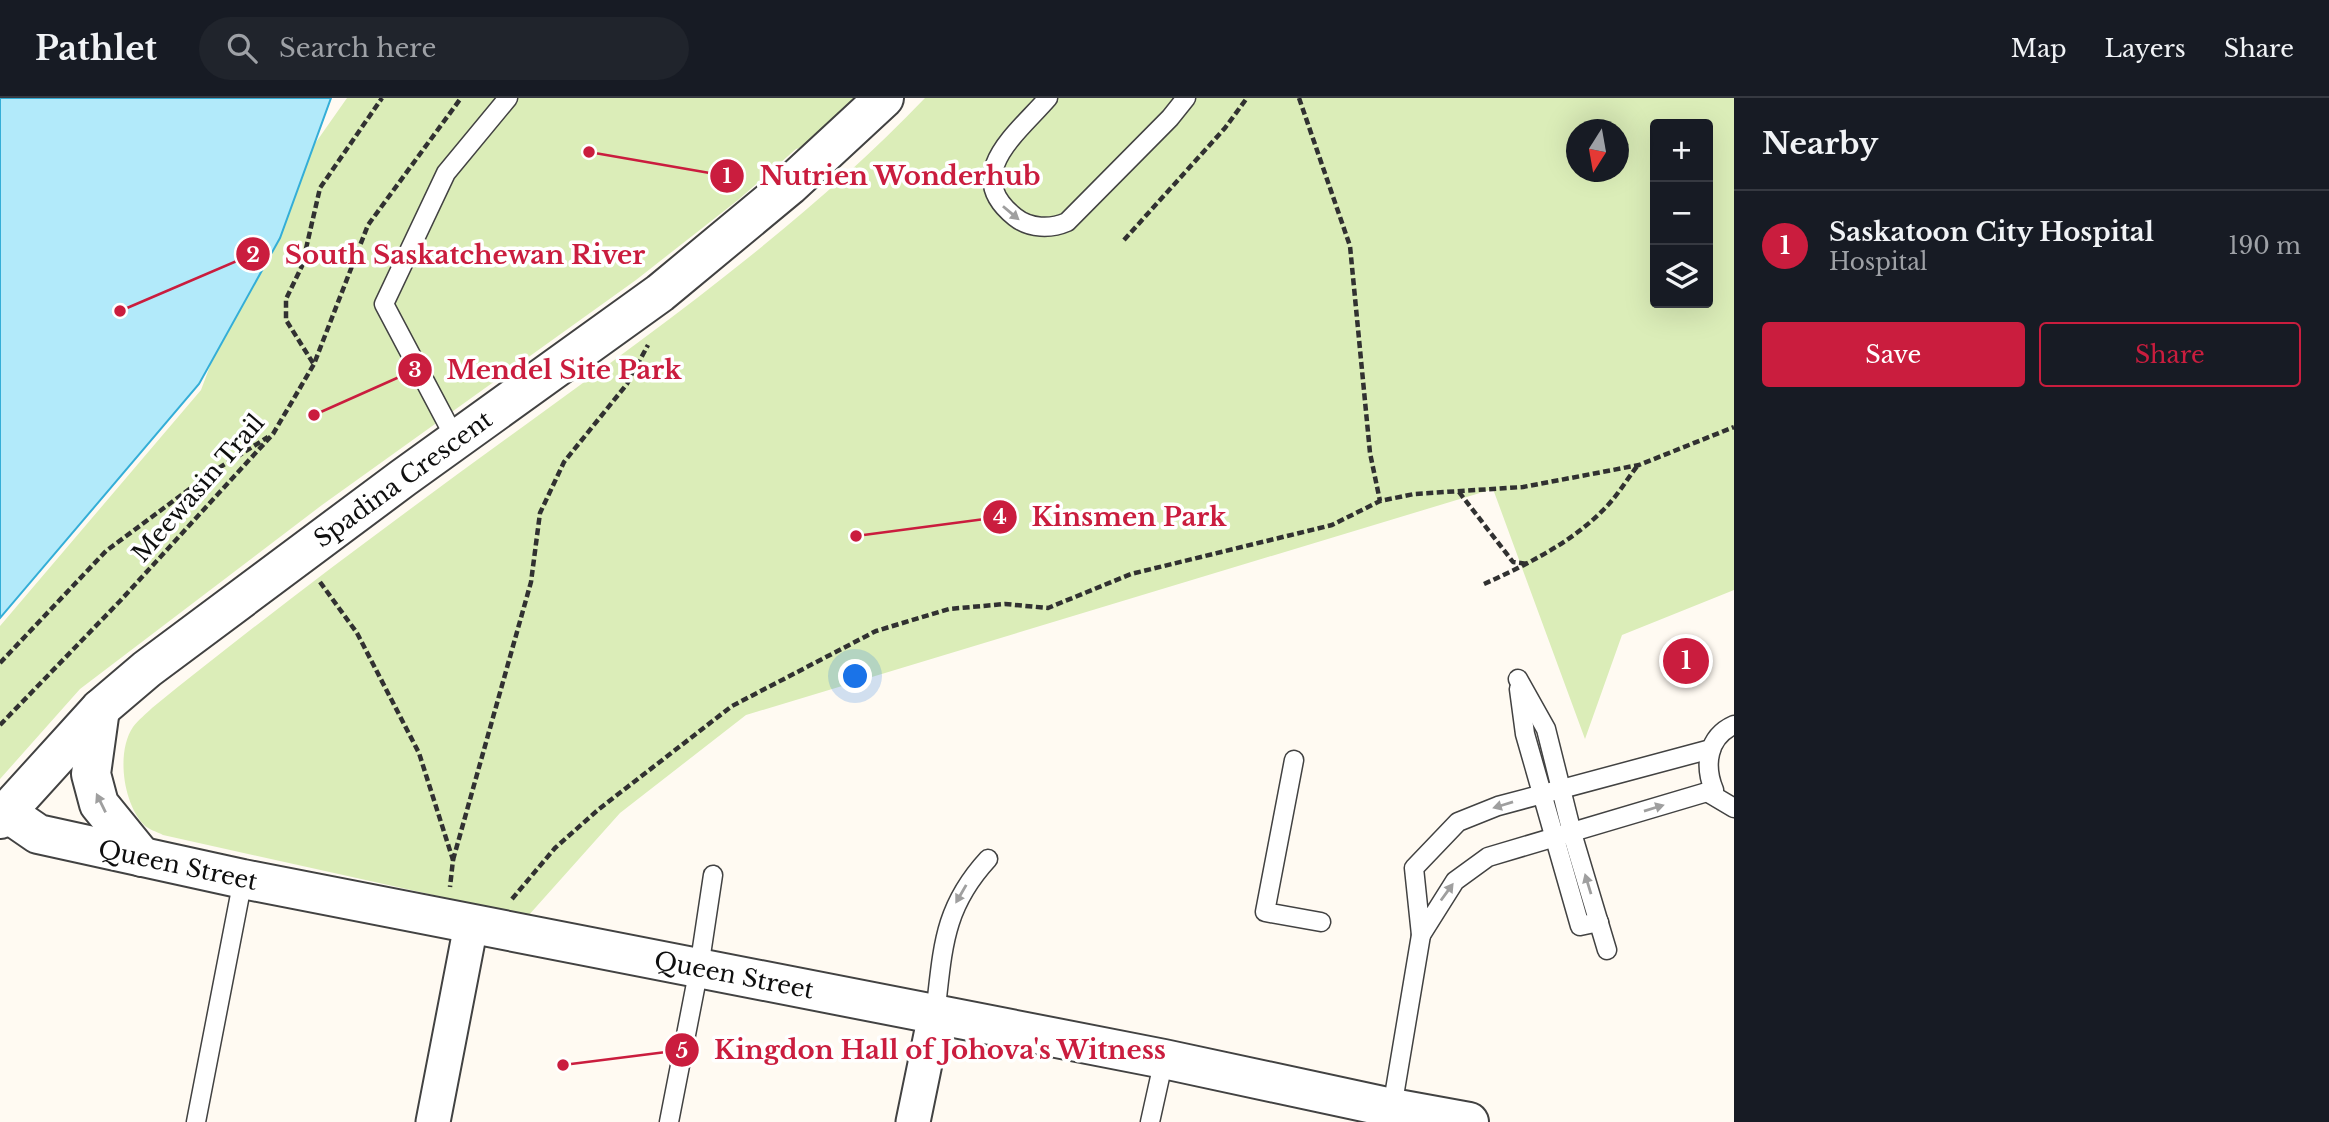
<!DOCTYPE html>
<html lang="en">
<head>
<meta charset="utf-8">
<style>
	:root { --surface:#171b24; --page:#20242c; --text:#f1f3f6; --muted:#9ea1a6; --line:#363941; --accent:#ca1d3e }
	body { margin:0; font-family:"Libre Baskerville",serif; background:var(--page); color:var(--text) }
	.controls { position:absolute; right:21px; top:21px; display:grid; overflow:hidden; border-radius:7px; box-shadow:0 7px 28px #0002 }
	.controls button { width:63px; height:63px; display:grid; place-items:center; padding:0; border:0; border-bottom:2px solid var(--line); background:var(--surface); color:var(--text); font:35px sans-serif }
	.compass { position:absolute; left:1566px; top:21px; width:63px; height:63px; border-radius:50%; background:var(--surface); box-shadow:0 7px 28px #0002; rotate:191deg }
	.you { position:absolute; left:856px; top:579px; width:24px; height:24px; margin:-18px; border:5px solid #fff; border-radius:50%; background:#1a73e8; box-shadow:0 0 0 10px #1a73e833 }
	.badge { display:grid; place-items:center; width:46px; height:46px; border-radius:50%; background:var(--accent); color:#fff; font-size:23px; font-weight:700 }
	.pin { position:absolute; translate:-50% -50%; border:4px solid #fff; box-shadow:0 2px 7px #0006 }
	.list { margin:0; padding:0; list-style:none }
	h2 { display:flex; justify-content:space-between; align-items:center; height:91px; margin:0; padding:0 28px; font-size:30px }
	h2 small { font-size:23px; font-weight:400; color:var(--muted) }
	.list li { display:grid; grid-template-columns:46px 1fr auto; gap:21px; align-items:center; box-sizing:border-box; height:112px; padding:0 28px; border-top:2px solid var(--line) }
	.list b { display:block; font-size:26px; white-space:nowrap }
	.list p { margin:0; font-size:23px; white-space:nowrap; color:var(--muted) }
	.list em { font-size:23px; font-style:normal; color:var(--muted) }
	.actions { display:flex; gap:14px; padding:21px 28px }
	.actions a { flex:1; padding:16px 0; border:2px solid var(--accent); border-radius:7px; text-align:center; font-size:24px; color:var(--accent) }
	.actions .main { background:var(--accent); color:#fff }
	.icon { flex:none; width:38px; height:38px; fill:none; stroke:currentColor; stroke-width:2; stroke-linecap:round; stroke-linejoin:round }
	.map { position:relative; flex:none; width:1734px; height:1024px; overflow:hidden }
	header { display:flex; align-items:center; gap:42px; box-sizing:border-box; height:98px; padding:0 35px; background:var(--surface); border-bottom:2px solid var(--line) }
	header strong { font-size:33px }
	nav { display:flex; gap:38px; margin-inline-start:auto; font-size:24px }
	.search { width:490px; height:63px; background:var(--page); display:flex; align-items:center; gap:18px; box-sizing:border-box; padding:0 24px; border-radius:38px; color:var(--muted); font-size:26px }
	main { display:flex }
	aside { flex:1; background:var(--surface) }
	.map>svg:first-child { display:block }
	.green { fill:#dbedb8; fill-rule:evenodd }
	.water { fill:#b2eafa; stroke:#34aed7; stroke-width:2 }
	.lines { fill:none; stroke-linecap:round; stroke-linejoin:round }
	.service-casing { stroke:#424242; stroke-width:21 }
	.minor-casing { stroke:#424242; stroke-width:37 }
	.tertiary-casing { stroke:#424242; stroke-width:42 }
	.path { stroke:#313131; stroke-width:4.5; stroke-dasharray:7 3.5; stroke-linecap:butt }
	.service { stroke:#fff; stroke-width:18 }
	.minor { stroke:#fff; stroke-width:33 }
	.tertiary { stroke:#fff; stroke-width:38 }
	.oneway { fill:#9f9f9f }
	.labels { text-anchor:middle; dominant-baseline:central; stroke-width:7; stroke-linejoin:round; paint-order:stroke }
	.street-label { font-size:24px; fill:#0f0f0f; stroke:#fff }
	.leader { fill:none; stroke:#ca1d3e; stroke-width:2.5 }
	.callout-dot { fill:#ca1d3e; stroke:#fff; stroke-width:2.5 }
	.mark-label { font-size:21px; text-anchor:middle; font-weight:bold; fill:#fff }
	.callout-label { font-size:26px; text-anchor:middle; font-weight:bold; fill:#ca1d3e; stroke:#fff; stroke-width:7; stroke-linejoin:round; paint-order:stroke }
</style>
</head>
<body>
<header>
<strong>Pathlet</strong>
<div class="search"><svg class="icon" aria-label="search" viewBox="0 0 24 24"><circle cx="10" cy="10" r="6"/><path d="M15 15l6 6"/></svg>Search here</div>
<nav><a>Map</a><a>Layers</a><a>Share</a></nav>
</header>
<main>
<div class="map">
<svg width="1734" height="1024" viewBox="0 0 1734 1024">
	<rect width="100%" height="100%" fill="#fffaf2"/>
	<!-- green -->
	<g class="green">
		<polygon points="347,0 854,0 804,49 796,51 738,102 636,182 322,407 80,591 0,681 0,528 201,292 260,134 314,47"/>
		<path d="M 925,0 L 1734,0 L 1734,492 L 1622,537 L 1585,641 L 1493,391 L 746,617 L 620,715 L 528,818 L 163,737 C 157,734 148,731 144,727 C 123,705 116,654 133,629 C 138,622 146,616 152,610 C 274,511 401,417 528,325 C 667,224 806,124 925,0 ZM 1655,26 L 1708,26 L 1708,205 L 1655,205 ZM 1576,32 L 1618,32 L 1618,74 L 1576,74 Z"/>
	</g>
	<!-- water -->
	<polygon class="water" points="0,0 331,0 280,140 199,286 0,520"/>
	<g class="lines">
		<defs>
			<g id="service">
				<path d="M 1048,0 C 1017,36 961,76 1015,119 C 1030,131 1051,131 1067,124 L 1170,20 L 1186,0"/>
				<polyline points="456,342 384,206 446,75 508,0"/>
				<polyline points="1518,581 1546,631 1572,735 1607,852"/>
				<polyline points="1519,591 1525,636 1580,828 1599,824"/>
				<path d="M 1734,627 C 1707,639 1704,668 1714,692 L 1707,694 L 1734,710"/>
				<polyline points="1294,662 1265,814 1321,824"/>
				<polyline points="1707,694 1488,759 1455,783 1421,837 1414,770 1458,724 1498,708 1711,651"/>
				<path d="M 935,917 C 943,852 942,811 988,761"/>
				<polyline points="1392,1010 1421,837"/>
				<polyline points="196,1024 243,781"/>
				<polyline points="669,1024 699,870 713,777"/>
				<polyline points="1150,1024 1164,961"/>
			</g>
			<g id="minor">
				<polyline points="433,1024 471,827"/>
				<polyline points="913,1024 935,917"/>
			</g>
			<g id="tertiary">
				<polyline points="100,611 91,676 99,706 142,759"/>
				<polyline points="6,714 38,736 243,781 1164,961 1392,1010 1469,1024"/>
				<polyline points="0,721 100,611 147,571 403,380 660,195 789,88 884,0"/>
			</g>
		</defs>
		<!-- service casing -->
		<use href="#service" class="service-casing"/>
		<!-- minor casing -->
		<use href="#minor" class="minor-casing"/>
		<!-- tertiary casing -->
		<use href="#tertiary" class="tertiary-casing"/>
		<!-- path -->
		<g class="path">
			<polyline points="1299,0 1350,148 1370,355 1380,403"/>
			<polyline points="1124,142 1225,30 1247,0"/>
			<polyline points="313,265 286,222 286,201 302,168 320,90 382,0"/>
			<polyline points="1459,394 1513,464 1528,466"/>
			<polyline points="320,484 357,535 419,655 453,762 450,789"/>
			<path d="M 1484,486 C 1528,466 1575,443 1608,407 C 1619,395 1628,380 1638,367"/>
			<polyline points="0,565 106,453 211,375 268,339"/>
			<polyline points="0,627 120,503 273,336 314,266 368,127 461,0"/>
			<polyline points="453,762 531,484 540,415 564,364 627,286 648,247"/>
			<polyline points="512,801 555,750 599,711 732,608 876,533 949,511 1005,506 1048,510 1131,476 1332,427 1380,403 1414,396 1523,389 1639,367 1734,329"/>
		</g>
		<!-- service -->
		<use href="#service" class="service"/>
		<!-- minor -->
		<use href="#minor" class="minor"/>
		<!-- tertiary -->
		<use href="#tertiary" class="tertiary"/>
	</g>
	<!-- one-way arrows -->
	<defs><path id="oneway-solid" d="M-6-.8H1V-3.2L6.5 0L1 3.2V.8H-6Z" transform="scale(1.75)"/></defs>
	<g class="oneway">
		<use href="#oneway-solid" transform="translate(1011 115) rotate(40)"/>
		<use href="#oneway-solid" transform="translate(101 705) rotate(-116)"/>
		<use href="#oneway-solid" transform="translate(1503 707) rotate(163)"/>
		<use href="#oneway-solid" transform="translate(1654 710) rotate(-17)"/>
		<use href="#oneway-solid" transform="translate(1588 786) rotate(-107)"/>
		<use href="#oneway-solid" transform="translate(1447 794) rotate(-54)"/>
		<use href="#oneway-solid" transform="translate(961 796) rotate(120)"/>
	</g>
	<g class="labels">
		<!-- street labels -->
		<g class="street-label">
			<text transform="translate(403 381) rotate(-36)">Spadina Crescent</text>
			<text transform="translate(198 390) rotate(-49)">Meewasin Trail</text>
			<text transform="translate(178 767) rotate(12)">Queen Street</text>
			<text transform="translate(734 877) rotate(11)">Queen Street</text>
		</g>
	</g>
	<!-- callouts -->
	<path class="leader" d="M589 54L727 78M120 213L253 156M314 317L415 272M856 438L1000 419M563 967L682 952"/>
	<g class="callout-dot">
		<circle cx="589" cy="54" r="7"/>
		<circle cx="120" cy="213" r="7"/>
		<circle cx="314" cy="317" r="7"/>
		<circle cx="856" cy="438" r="7"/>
		<circle cx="563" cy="967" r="7"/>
		<circle cx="727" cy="78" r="18"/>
		<circle cx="253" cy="156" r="18"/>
		<circle cx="415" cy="272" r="18"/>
		<circle cx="1000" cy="419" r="18"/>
		<circle cx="682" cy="952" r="18"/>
	</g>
	<g class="mark-label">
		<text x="727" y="85">1</text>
		<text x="253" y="164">2</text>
		<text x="415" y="279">3</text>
		<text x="1000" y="426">4</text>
		<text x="682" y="960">5</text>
	</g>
	<g class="callout-label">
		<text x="900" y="87">Nutrien Wonderhub</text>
		<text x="465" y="166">South Saskatchewan River</text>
		<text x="564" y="281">Mendel Site Park</text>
		<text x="1129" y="428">Kinsmen Park</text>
		<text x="940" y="961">Kingdon Hall of Johova's Witness</text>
	</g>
</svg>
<div class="controls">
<button>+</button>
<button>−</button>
<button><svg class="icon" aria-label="layers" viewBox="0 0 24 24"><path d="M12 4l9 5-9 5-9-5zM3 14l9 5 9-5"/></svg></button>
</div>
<svg class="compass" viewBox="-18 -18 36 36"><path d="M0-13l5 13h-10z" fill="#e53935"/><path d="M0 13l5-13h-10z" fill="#9ea1a6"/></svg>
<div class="you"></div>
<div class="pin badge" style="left:1686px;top:563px">1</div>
</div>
<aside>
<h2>Nearby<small></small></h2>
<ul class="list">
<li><span class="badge">1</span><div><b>Saskatoon City Hospital</b><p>Hospital</p></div><em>190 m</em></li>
</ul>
<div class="actions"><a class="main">Save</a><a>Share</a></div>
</aside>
</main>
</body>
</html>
